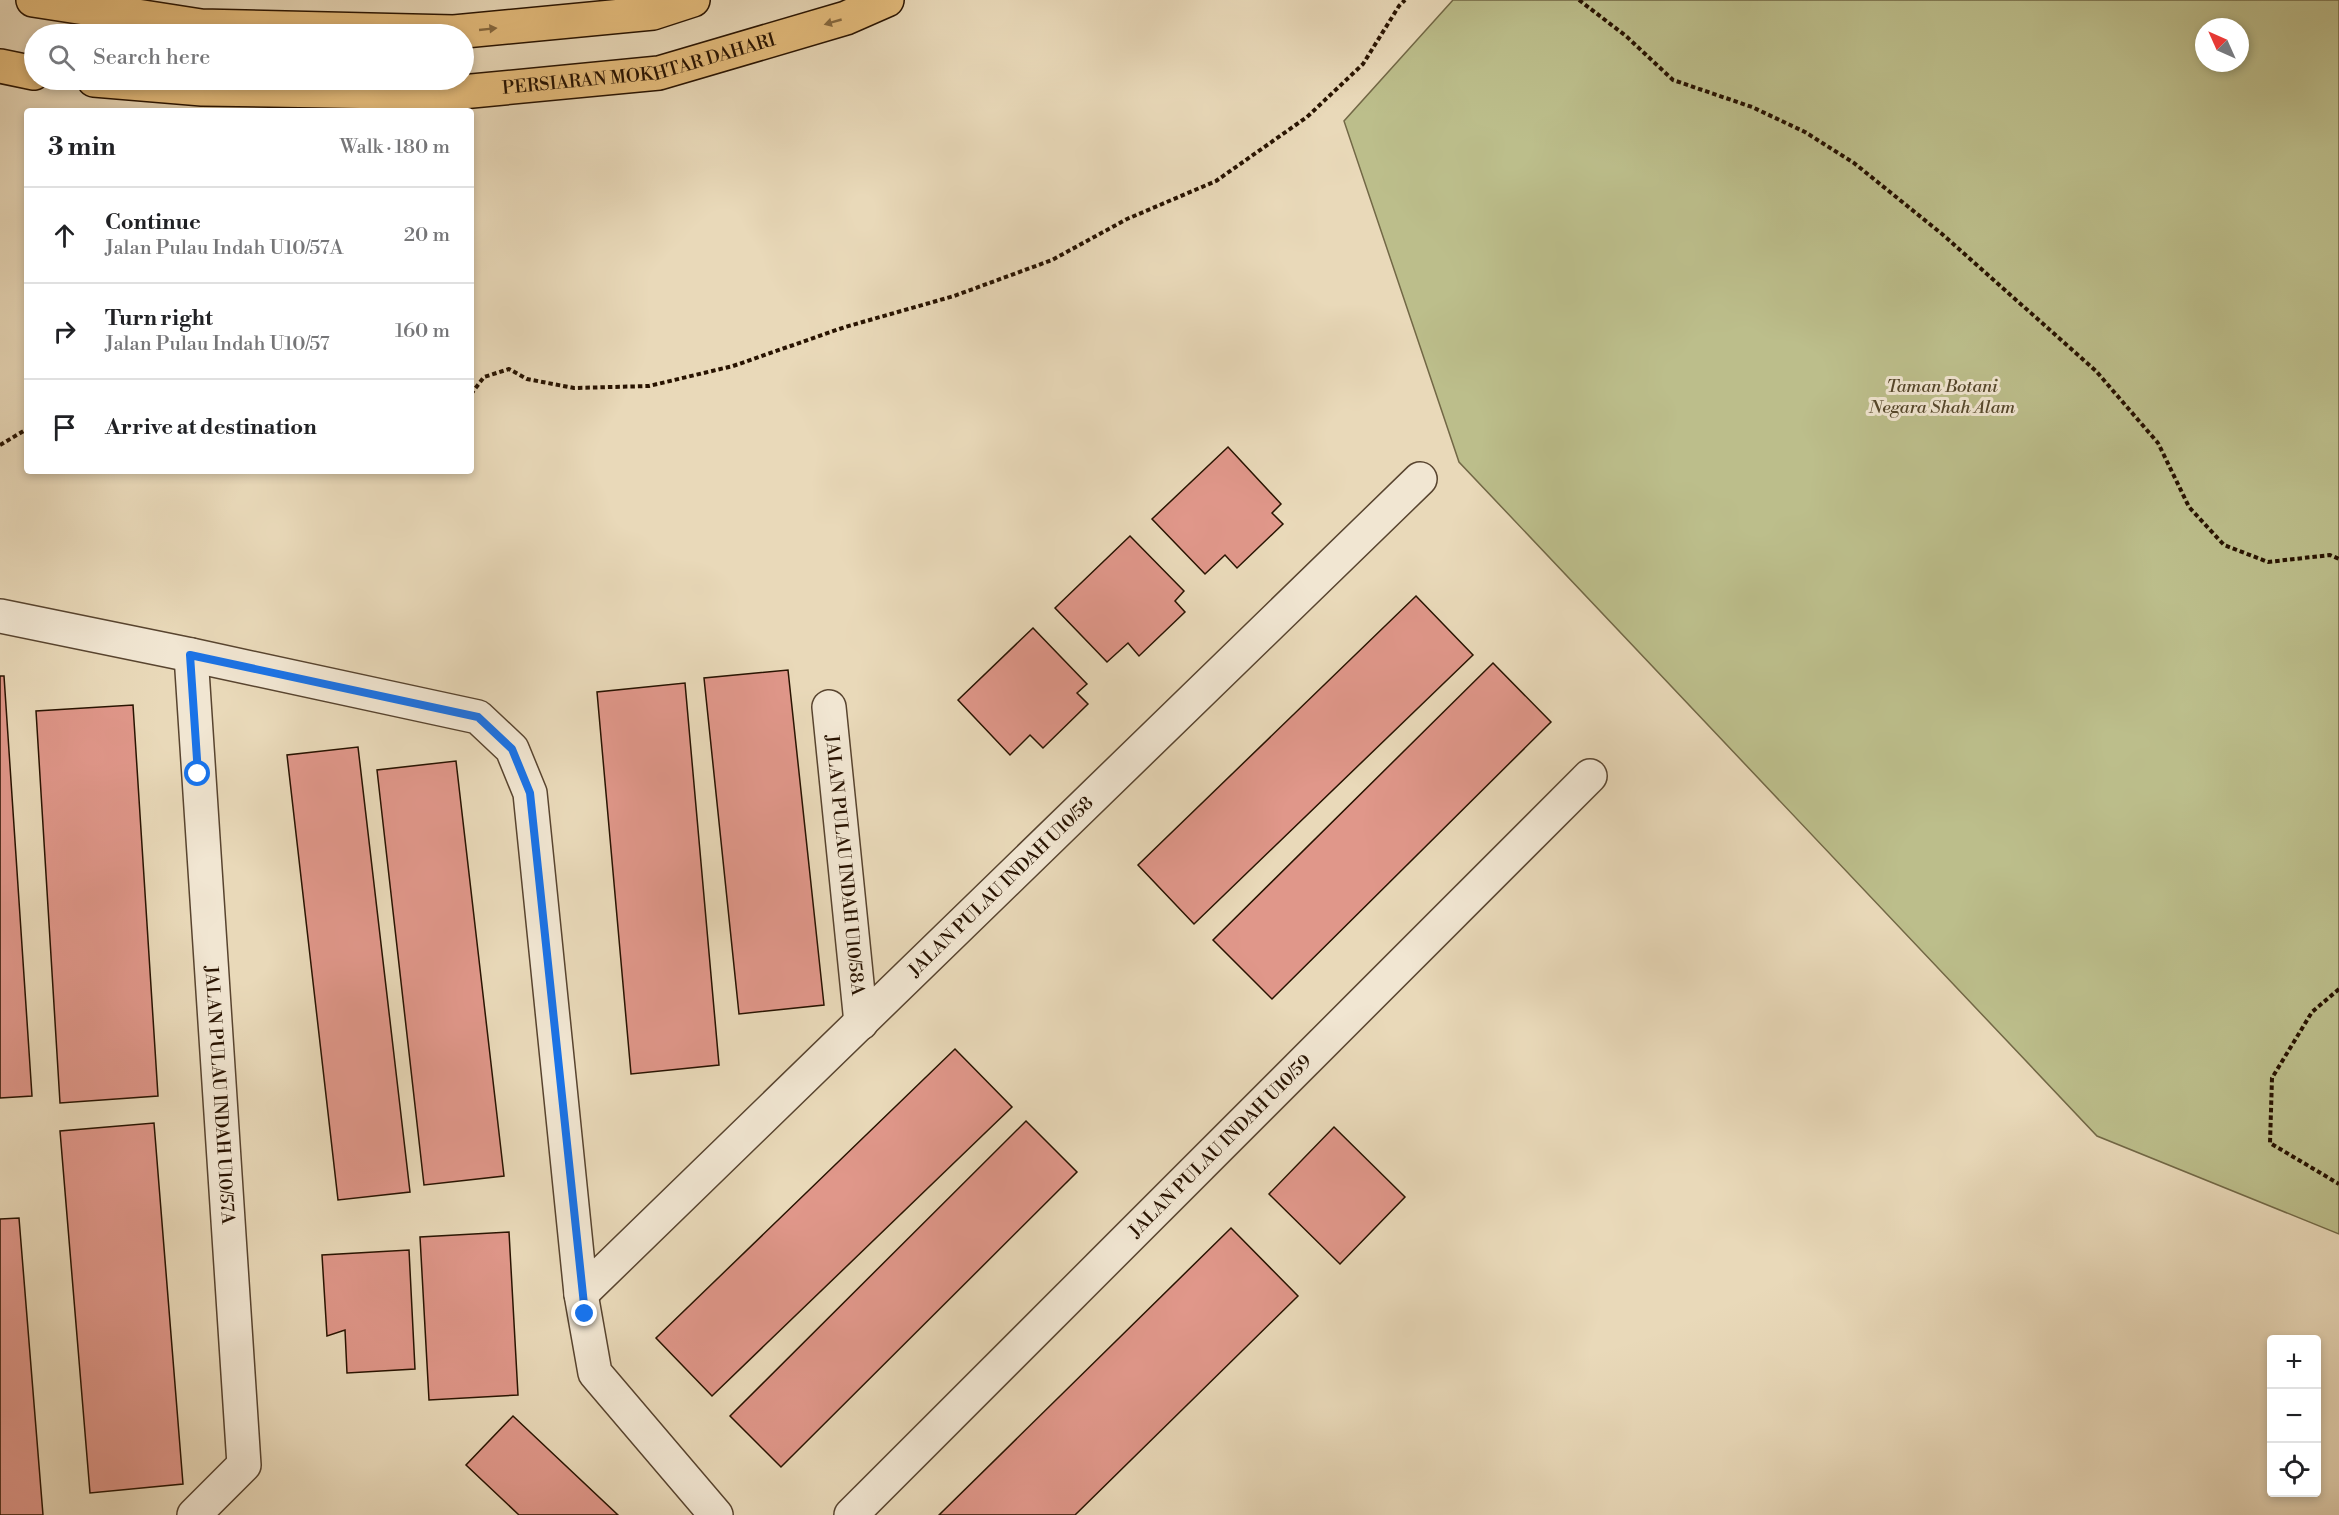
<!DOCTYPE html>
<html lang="en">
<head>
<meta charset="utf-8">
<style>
	:root { --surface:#fff; --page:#f6f6f6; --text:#202124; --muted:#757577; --line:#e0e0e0 }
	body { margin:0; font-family:"Libre Bodoni",serif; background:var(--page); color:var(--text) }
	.controls { position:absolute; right:18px; bottom:18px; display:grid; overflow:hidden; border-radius:6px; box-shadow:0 3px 9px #0003 }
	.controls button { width:54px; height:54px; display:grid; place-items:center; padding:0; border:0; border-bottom:2px solid var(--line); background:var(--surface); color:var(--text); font:30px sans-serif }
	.compass { position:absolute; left:2195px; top:18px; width:54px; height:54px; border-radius:50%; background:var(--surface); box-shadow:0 3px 9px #0003; rotate:315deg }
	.stop { position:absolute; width:18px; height:18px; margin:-14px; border:4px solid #1a73e8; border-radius:50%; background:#fff }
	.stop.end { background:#1a73e8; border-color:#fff; box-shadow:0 2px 6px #0008 }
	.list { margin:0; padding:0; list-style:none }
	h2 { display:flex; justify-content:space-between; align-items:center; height:78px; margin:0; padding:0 24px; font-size:26px }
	h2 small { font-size:20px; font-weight:400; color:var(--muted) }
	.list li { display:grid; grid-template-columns:39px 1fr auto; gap:18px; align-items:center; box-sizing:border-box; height:96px; padding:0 24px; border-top:2px solid var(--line) }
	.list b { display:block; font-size:22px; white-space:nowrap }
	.list p { margin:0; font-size:20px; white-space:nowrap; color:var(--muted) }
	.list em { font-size:20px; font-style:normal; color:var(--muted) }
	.icon { flex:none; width:33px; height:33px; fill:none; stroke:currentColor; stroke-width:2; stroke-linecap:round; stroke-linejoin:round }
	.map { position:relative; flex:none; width:2339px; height:1515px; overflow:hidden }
	.search { position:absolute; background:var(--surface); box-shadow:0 3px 9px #0003; left:24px; top:24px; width:450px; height:66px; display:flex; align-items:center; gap:15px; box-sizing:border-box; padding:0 21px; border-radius:33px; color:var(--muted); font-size:22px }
	.panel { position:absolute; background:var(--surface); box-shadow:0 3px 9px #0003; left:24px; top:108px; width:450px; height:366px; border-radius:6px }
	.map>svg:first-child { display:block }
	.green { fill:#bcbe8b; stroke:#726846; stroke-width:1.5; fill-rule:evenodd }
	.building { fill:#e0978a; stroke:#281301; stroke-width:1.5 }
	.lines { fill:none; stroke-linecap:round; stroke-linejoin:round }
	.minor-casing { stroke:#58442f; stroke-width:36 }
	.primary-casing { stroke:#281301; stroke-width:36 }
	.path { stroke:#281301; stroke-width:4; stroke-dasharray:4.5 3; stroke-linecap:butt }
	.minor { stroke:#f1e6d2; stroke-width:33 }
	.primary { stroke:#e4bc7c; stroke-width:33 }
	.oneway { fill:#86683e }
	.route { stroke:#1a73e8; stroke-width:8 }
	.labels { text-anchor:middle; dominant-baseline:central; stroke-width:6; stroke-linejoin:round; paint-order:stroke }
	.street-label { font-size:18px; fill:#281301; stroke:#f1e6d2 }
	.park-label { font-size:18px; font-style:italic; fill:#54462a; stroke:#f1e6d2 }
</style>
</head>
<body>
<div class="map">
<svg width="2339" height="1515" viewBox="0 0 2339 1515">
	<rect width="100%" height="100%" fill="#e9d9b9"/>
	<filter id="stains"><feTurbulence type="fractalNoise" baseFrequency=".00333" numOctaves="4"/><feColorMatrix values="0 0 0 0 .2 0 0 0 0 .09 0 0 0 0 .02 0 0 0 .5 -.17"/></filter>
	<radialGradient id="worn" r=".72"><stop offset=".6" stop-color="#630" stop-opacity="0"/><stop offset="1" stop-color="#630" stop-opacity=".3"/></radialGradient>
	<!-- green -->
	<path class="green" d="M 1453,0 L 2339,0 L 2339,1234 L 2097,1136 L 1459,462 L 1344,121 ZM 2204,27 L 2240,27 L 2240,63 L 2204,63 Z"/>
	<!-- building -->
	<g class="building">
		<polygon points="1228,447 1281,504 1272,513 1283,524 1237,568 1225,555 1205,574 1152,519"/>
		<polygon points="1130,536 1184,591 1175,601 1185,612 1139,656 1128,643 1107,662 1055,608"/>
		<polygon points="1416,596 1473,655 1194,924 1138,865"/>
		<polygon points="1033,628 1087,684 1077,693 1088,704 1043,748 1030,735 1010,755 958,700"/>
		<polygon points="1493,663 1551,722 1272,999 1213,940"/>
		<polygon points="788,670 824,1005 739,1014 704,678"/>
		<polygon points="0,676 4,676 32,1096 0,1098"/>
		<polygon points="685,683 719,1065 631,1074 597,692"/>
		<polygon points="133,705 158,1096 60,1103 36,711"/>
		<polygon points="358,747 410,1192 338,1200 287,755"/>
		<polygon points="456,761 504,1176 424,1185 377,770"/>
		<polygon points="955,1049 1012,1107 712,1396 656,1338"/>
		<polygon points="1026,1121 1077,1172 781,1467 730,1416"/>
		<polygon points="154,1123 183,1484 90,1493 60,1131"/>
		<polygon points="1334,1127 1405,1197 1340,1264 1269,1194"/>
		<polygon points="19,1218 43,1515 0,1515 0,1219"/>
		<polygon points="1231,1228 1298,1296 1075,1515 939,1515"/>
		<polygon points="509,1232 518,1395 429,1400 420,1237"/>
		<polygon points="409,1250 415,1369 347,1373 345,1330 327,1336 322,1255"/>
		<polygon points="513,1416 618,1515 519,1515 466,1465"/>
	</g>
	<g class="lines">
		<defs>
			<g id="minor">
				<polyline points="0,616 191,655 478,717 512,749 530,793 581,1294 595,1373 716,1515"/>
				<path id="s1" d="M 191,655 L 244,1465 L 194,1515"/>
				<path id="s2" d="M 829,707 L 861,1023"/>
				<path id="s3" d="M 581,1294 L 1420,479"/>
				<path id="s4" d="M 851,1515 L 1590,776"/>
			</g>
			<g id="primary">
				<polyline points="33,0 201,26 454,32 653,13 693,0"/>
				<polyline points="0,66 34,73"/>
				<path id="s5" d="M 94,80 L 202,89 L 451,93 L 659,73 L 846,18 L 887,0"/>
			</g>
		</defs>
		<!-- minor casing -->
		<use href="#minor" class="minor-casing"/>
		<!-- primary casing -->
		<use href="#primary" class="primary-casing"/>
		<!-- path -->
		<g class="path">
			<polyline points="1579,0 1626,36 1673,80 1752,107 1805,132 1854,163 1942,234 2096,371 2158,443 2189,507 2224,545 2268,562 2330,555 2339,559"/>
			<polyline points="471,394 484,377 509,369 527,379 574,388 649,386 733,366 845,327 954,296 1052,260 1127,219 1216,181 1307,117 1363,64 1399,6 1405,0"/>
			<polyline points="0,445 27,429"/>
			<polyline points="2339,989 2312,1012 2272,1078 2270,1143 2339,1184"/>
		</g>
		<!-- minor -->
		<use href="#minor" class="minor"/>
		<!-- primary -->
		<use href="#primary" class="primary"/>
	</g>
	<!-- one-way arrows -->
	<defs><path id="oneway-solid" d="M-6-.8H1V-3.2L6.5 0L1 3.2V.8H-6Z" transform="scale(1.5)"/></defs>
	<g class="oneway">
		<use href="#oneway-solid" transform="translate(833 22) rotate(164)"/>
		<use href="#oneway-solid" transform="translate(488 29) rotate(-6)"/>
	</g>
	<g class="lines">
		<!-- route -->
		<polyline class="route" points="198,774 190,655 478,717 512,749 530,793 585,1314"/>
	</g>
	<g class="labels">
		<!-- street labels -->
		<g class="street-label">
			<text stroke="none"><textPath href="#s5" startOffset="548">PERSIARAN MOKHTAR DAHARI</textPath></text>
			<text stroke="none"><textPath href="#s2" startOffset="159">JALAN PULAU INDAH U10/58A</textPath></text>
			<text stroke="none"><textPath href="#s3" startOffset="585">JALAN PULAU INDAH U10/58</textPath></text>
			<text stroke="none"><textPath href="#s1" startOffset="441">JALAN PULAU INDAH U10/57A</textPath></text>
			<text stroke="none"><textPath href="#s4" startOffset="522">JALAN PULAU INDAH U10/59</textPath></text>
		</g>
		<!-- park labels -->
		<g class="park-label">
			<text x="1942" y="386">Taman Botani<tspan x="1942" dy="21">Negara Shah Alam</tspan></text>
		</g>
	</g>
	<rect width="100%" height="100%" filter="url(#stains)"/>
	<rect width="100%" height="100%" fill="url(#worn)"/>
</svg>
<div class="controls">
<button>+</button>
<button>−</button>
<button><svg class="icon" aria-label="locate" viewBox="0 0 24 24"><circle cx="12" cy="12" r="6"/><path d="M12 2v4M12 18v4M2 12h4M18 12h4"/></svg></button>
</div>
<svg class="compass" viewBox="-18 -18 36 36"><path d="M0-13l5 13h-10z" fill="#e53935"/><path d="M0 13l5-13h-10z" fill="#757577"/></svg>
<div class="stop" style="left:198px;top:774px"></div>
<div class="stop end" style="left:585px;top:1314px"></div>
<div class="search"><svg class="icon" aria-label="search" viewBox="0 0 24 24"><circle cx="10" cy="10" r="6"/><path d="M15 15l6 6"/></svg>Search here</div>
<section class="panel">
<h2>3 min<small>Walk · 180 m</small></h2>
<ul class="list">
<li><svg class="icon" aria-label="ahead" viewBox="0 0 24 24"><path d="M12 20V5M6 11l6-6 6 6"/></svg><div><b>Continue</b><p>Jalan Pulau Indah U10/57A</p></div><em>20 m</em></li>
<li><svg class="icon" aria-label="right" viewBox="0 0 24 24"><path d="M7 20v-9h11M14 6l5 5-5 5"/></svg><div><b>Turn right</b><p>Jalan Pulau Indah U10/57</p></div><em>160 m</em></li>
<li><svg class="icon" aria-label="arrive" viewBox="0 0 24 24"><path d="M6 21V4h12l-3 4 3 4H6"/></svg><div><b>Arrive at destination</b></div></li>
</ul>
</section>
</div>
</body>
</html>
